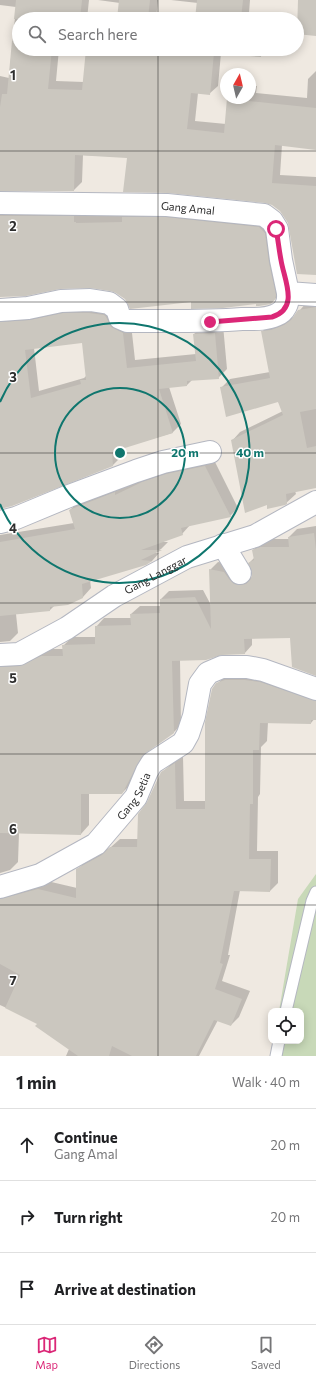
<!DOCTYPE html>
<html lang="en">
<head>
<meta charset="utf-8">
<style>
	:root { --surface:#fff; --page:#f2f2f2; --text:#202124; --muted:#757577; --line:#e0e0e0; --accent:#db2777 }
	body { margin:0; font-family:Commissioner,sans-serif; background:var(--page); color:var(--text) }
	.controls { position:absolute; right:12px; bottom:12px; display:grid; overflow:hidden; border-radius:8px; box-shadow:0 2px 10px #0003 }
	.controls button { width:36px; height:36px; display:grid; place-items:center; padding:0; border:0; border-bottom:1px solid var(--line); background:var(--surface); color:var(--text); font:20px sans-serif }
	.compass { position:absolute; left:220px; top:68px; width:36px; height:36px; border-radius:50%; background:var(--surface); box-shadow:0 2px 10px #0003; rotate:8deg }
	.stop { position:absolute; width:12px; height:12px; margin:-9px; border:3px solid #db2777; border-radius:50%; background:#fff }
	.stop.end { background:#db2777; border-color:#fff; box-shadow:0 1px 4px #0008 }
	.list { margin:0; padding:0; list-style:none }
	h2 { display:flex; justify-content:space-between; align-items:center; height:52px; margin:0; padding:0 16px; font-size:17px }
	h2 small { font-size:13px; font-weight:400; color:var(--muted) }
	.list li { display:grid; grid-template-columns:26px 1fr auto; gap:12px; align-items:center; box-sizing:border-box; height:72px; padding:0 16px; border-top:1px solid var(--line) }
	.list b { display:block; font-size:15px; white-space:nowrap }
	.list p { margin:0; font-size:13px; white-space:nowrap; color:var(--muted) }
	.list em { font-size:13px; font-style:normal; color:var(--muted) }
	.icon { flex:none; width:22px; height:22px; fill:none; stroke:currentColor; stroke-width:2; stroke-linecap:round; stroke-linejoin:round }
	.map { position:relative; flex:none; width:316px; height:1056px; overflow:hidden }
	.search { position:absolute; background:var(--surface); box-shadow:0 2px 10px #0003; left:12px; right:12px; top:12px; height:44px; display:flex; align-items:center; gap:10px; box-sizing:border-box; padding:0 14px; border-radius:22px; color:var(--muted); font-size:15px }
	.sheet { height:268px; background:var(--surface) }
	nav { display:flex; justify-content:space-around; align-items:center; box-sizing:border-box; height:56px; border-top:1px solid var(--line); background:var(--surface); font-size:11px; color:var(--muted) }
	nav a { display:grid; justify-items:center; gap:2px }
	nav .on { color:var(--accent) }
	.map>svg:first-child { display:block }
	.cemetery { fill:#c8d9b8 }
	.shadow { fill:#0003; fill-rule:evenodd }
	.building { fill:#cbc7bf; fill-rule:evenodd }
	.lines { fill:none; stroke-linecap:round; stroke-linejoin:round }
	.service-casing { stroke:#b4b7c1; stroke-width:13 }
	.minor-casing { stroke:#b4b7c1; stroke-width:24 }
	.service { stroke:#fff; stroke-width:11 }
	.minor { stroke:#fff; stroke-width:22 }
	.route { stroke:#db2777; stroke-width:5 }
	.grid { fill:none; stroke:#2e2e2e; stroke-width:1; stroke-opacity:0.55 }
	.ring { fill:none; stroke:#0f766e; stroke-width:2 }
	.labels { text-anchor:middle; dominant-baseline:central; stroke-width:3; stroke-linejoin:round; paint-order:stroke }
	.street-label { font-size:11px; fill:#2e2e2e; stroke:#fff }
	.grid-label { font-size:13px; text-anchor:middle; font-weight:bold; fill:#2e2e2e; stroke:#fff; stroke-width:3; stroke-linejoin:round; paint-order:stroke }
	.centre { fill:#0f766e; stroke:#fff; stroke-width:2 }
	.ring-label { font-size:12px; text-anchor:middle; font-weight:bold; fill:#0f766e; stroke:#fff; stroke-width:3; stroke-linejoin:round; paint-order:stroke }
</style>
</head>
<body>
<div class="map">
<svg width="316" height="1056" viewBox="0 0 316 1056">
	<rect width="100%" height="100%" fill="#efe9e1"/>
	<!-- cemetery -->
	<polygon class="cemetery" points="316,874 316,1056 270,1056 274,1041 301,1041 301,1011 279,1011 298,899"/>
	<!-- shadow -->
	<g class="shadow">
		<polygon points="0,0 89,0 87,19 19,19 19,49 59,49 56,81 84,82 88,49 268,49 261,56 221,53 218,86 209,94 198,93 195,121 226,124 228,98 250,98 250,86 257,86 256,93 307,98 308,79 316,71 316,149 282,145 280,175 316,177 316,274 289,222 280,210 272,204 128,157 83,155 82,182 74,190 0,190 0,76 9,78 16,7 0,5"/>
		<polygon points="98,0 158,0 156,19 118,19 120,3"/>
		<polygon points="171,0 250,0 249,13 273,15 272,19 196,19 198,3"/>
		<polygon points="0,204 84,214 84,216 126,214 268,219 281,293 272,302 256,303 126,299 117,292 90,287 58,288 0,296"/>
		<polygon points="316,301 316,487 295,491 296,494 285,504 267,504 232,441 240,432 283,411 278,401 221,388 230,379 270,372 262,332 270,323 280,322 294,317 307,302"/>
		<path d="M 98,305 L 131,324 L 135,360 L 196,354 L 194,334 L 203,326 L 223,325 L 227,369 L 218,378 L 192,380 L 187,385 L 169,387 L 181,424 L 172,433 L 121,448 L 121,457 L 113,465 L 0,508 L 0,310 ZM 83,342 L 87,375 L 84,378 L 39,391 L 34,348 Z"/>
		<polygon points="213,458 238,508 230,516 190,525 182,534 162,542 168,542 161,549 154,553 159,553 152,561 145,564 90,580 91,588 83,597 55,605 50,610 16,614 18,633 10,641 0,642 0,535 74,523 70,510 78,502 123,485 123,488 151,474"/>
		<polygon points="316,526 316,671 291,637 252,638 252,645 244,654 222,654 180,660 181,725 173,733 147,751 131,784 122,793 89,793 89,825 81,834 19,833 18,862 10,870 0,873 0,656 50,649 64,649 63,646 72,637 96,637 96,627 104,618 132,618 131,614 140,606 161,606 161,599 169,591 203,590 211,605 210,570 218,562 233,564 250,578 252,577 254,573 249,563 255,557 253,550 262,542 269,539 289,539 289,537 297,529"/>
		<polygon points="234,672 316,691 316,717 311,723 268,722 267,741 261,747 260,794 258,797 257,851 278,851 278,883 270,891 240,890 228,955 230,955 222,981 250,991 239,1017 231,1025 218,1020 199,1056 66,1056 69,1049 39,1023 0,1005 0,888 47,881 77,888 77,870 86,861 111,847 120,839 138,839 148,803 162,773 171,764 183,756 184,801 206,801 217,684 226,675"/>
	</g>
	<!-- building -->
	<g class="building">
		<polygon points="16,0 82,0 80,19 14,19"/>
		<polygon points="119,0 150,0 148,19 117,19"/>
		<polygon points="197,0 243,0 241,19 195,19"/>
		<polygon points="298,0 316,0 316,36 297,34"/>
		<polygon points="12,41 19,42 19,49 52,49 48,89 82,90 86,49 144,55 144,49 262,49 261,57 214,53 210,95 191,93 187,129 224,133 227,98 249,98 248,101 316,108 316,150 275,145 272,183 316,186 316,275 297,274 288,223 280,211 272,205 265,203 168,193 123,192 127,158 75,155 74,191 0,191 0,107 2,94 7,94"/>
		<polygon points="0,216 74,216 74,222 76,222 76,223 122,222 122,217 166,217 259,227 265,233 269,263 276,295 275,299 271,304 259,306 256,306 256,304 223,308 191,309 191,302 130,309 125,299 116,293 111,291 90,288 60,289 26,296 0,297"/>
		<polygon points="316,307 316,409 300,412 307,448 316,446 316,488 286,494 287,504 285,505 267,509 267,505 245,513 231,440 283,415 278,402 226,417 220,387 270,378 261,331 271,330 284,325 291,320 298,310"/>
		<path d="M 63,313 L 89,313 L 104,315 L 106,317 L 111,327 L 123,333 L 127,368 L 196,361 L 193,334 L 215,333 L 219,379 L 187,381 L 187,386 L 159,389 L 173,433 L 112,452 L 113,466 L 12,506 L 0,509 L 0,322 L 30,320 ZM 82,343 L 86,380 L 80,380 L 81,384 L 31,398 L 25,350 Z"/>
		<polygon points="205,466 231,517 181,528 183,535 141,550 162,550 141,560 152,561 146,565 82,584 83,598 68,605 50,607 50,611 0,616 0,542 75,529 69,510 115,492 115,495 142,482 166,474"/>
		<polygon points="314,533 316,549 316,676 292,667 290,638 244,639 245,654 222,655 206,660 172,661 174,733 142,756 122,794 81,794 81,835 0,833 0,667 20,666 41,656 63,656 62,645 95,644 95,626 131,625 130,614 160,613 160,599 195,597 211,629 209,569 224,572 229,579 234,584 241,585 246,584 251,579 252,573 248,563 254,560 252,550 260,547 289,547 288,537"/>
		<polygon points="225,680 245,680 260,682 316,701 316,720 311,720 311,724 260,723 259,750 253,750 253,804 250,804 249,859 271,859 270,892 234,891 220,963 223,964 215,989 242,999 231,1026 214,1020 196,1056 132,1056 112,1046 109,1056 78,1056 35,1026 37,1024 5,1008 20,975 0,964 0,899 38,889 76,898 76,869 102,855 110,847 137,847 138,814 147,802 161,772 175,763 176,809 205,809 205,722 212,689 216,683"/>
	</g>
	<g class="lines">
		<defs>
			<g id="service">
				<polyline points="286,1011 312,901 316,892"/>
				<polyline points="276,1056 279,1041"/>
			</g>
			<g id="minor">
				<path id="s1" d="M 0,203 L 167,205 L 264,215 L 272,221 L 277,229 L 281,260 L 288,293 L 316,295"/>
				<path d="M 0,310 L 28,308 L 61,301 L 90,300 L 109,303 L 117,309 L 120,318 L 127,321 C 166,321 204,322 242,319 C 253,319 266,320 276,315 C 285,312 289,302 288,293"/>
				<polyline points="0,522 16,518 69,496 136,471 163,462 210,452"/>
				<polyline points="223,545 240,573"/>
				<path id="s2" d="M 0,655 L 19,654 L 67,628 L 114,596 L 187,557 L 255,536 L 316,502"/>
				<path id="s3" d="M 0,887 L 40,875 L 96,844 L 136,797 L 147,771 L 152,763 L 183,743 L 188,734 L 194,716 L 200,684 L 208,673 L 222,667 L 247,667 L 263,670 L 316,689"/>
			</g>
		</defs>
		<!-- service casing -->
		<use href="#service" class="service-casing"/>
		<!-- minor casing -->
		<use href="#minor" class="minor-casing"/>
		<!-- service -->
		<use href="#service" class="service"/>
		<!-- minor -->
		<use href="#minor" class="minor"/>
	</g>
	<g class="lines">
		<!-- route -->
		<path class="route" d="M 210,322 L 272,317 C 300,308 284,280 281,260 C 279,250 278,239 276,229"/>
	</g>
	<!-- grid -->
	<path class="grid" d="M 158,0 L 158,19M 158,49 L 158,1056M 0,151 L 316,151M 0,302 L 316,302M 0,453 L 316,453M 0,603 L 316,603M 0,754 L 316,754M 0,905 L 316,905"/>
	<!-- distance rings -->
	<g class="ring">
		<circle cx="120" cy="453" r="65"/>
		<path d="M0 402A130 130 0 1 1 0 504"/>
	</g>
	<g class="labels">
		<!-- street labels -->
		<g class="street-label">
			<text stroke="none"><textPath href="#s1" startOffset="188">Gang Amal</textPath></text>
			<text stroke="none"><textPath href="#s2" startOffset="177">Gang Langgar</textPath></text>
			<text stroke="none"><textPath href="#s3" startOffset="167">Gang Setia</textPath></text>
		</g>
	</g>
	<g class="grid-label">
		<text x="13" y="80">1</text>
		<text x="13" y="231">2</text>
		<text x="13" y="382">3</text>
		<text x="13" y="533">4</text>
		<text x="13" y="683">5</text>
		<text x="13" y="834">6</text>
		<text x="13" y="985">7</text>
	</g>
	<circle cx="120" cy="453" r="6" class="centre"/>
	<g class="ring-label">
		<text x="185" y="457">20 m</text>
		<text x="250" y="457">40 m</text>
	</g>
</svg>
<div class="controls">
<button><svg class="icon" aria-label="locate" viewBox="0 0 24 24"><circle cx="12" cy="12" r="6"/><path d="M12 2v4M12 18v4M2 12h4M18 12h4"/></svg></button>
</div>
<svg class="compass" viewBox="-18 -18 36 36"><path d="M0-13l5 13h-10z" fill="#e53935"/><path d="M0 13l5-13h-10z" fill="#757577"/></svg>
<div class="stop" style="left:276px;top:229px"></div>
<div class="stop end" style="left:210px;top:322px"></div>
<div class="search"><svg class="icon" aria-label="search" viewBox="0 0 24 24"><circle cx="10" cy="10" r="6"/><path d="M15 15l6 6"/></svg>Search here</div>
</div>
<section class="sheet">
<h2>1 min<small>Walk · 40 m</small></h2>
<ul class="list">
<li><svg class="icon" aria-label="ahead" viewBox="0 0 24 24"><path d="M12 20V5M6 11l6-6 6 6"/></svg><div><b>Continue</b><p>Gang Amal</p></div><em>20 m</em></li>
<li><svg class="icon" aria-label="right" viewBox="0 0 24 24"><path d="M7 20v-9h11M14 6l5 5-5 5"/></svg><div><b>Turn right</b></div><em>20 m</em></li>
<li><svg class="icon" aria-label="arrive" viewBox="0 0 24 24"><path d="M6 21V4h12l-3 4 3 4H6"/></svg><div><b>Arrive at destination</b></div></li>
</ul>
</section>
<nav>
<a class="on"><svg class="icon" aria-label="map" viewBox="0 0 24 24"><path d="M3 6l6-2 6 2 6-2v14l-6 2-6-2-6 2zM9 4v14M15 6v14"/></svg>Map</a>
<a><svg class="icon" aria-label="directions" viewBox="0 0 24 24"><path d="M12 3l9 9-9 9-9-9zM9 14v-3h6M13 9l2 2-2 2"/></svg>Directions</a>
<a><svg class="icon" aria-label="saved" viewBox="0 0 24 24"><path d="M7 4h10v16l-5-4-5 4z"/></svg>Saved</a>
</nav>
</body>
</html>
